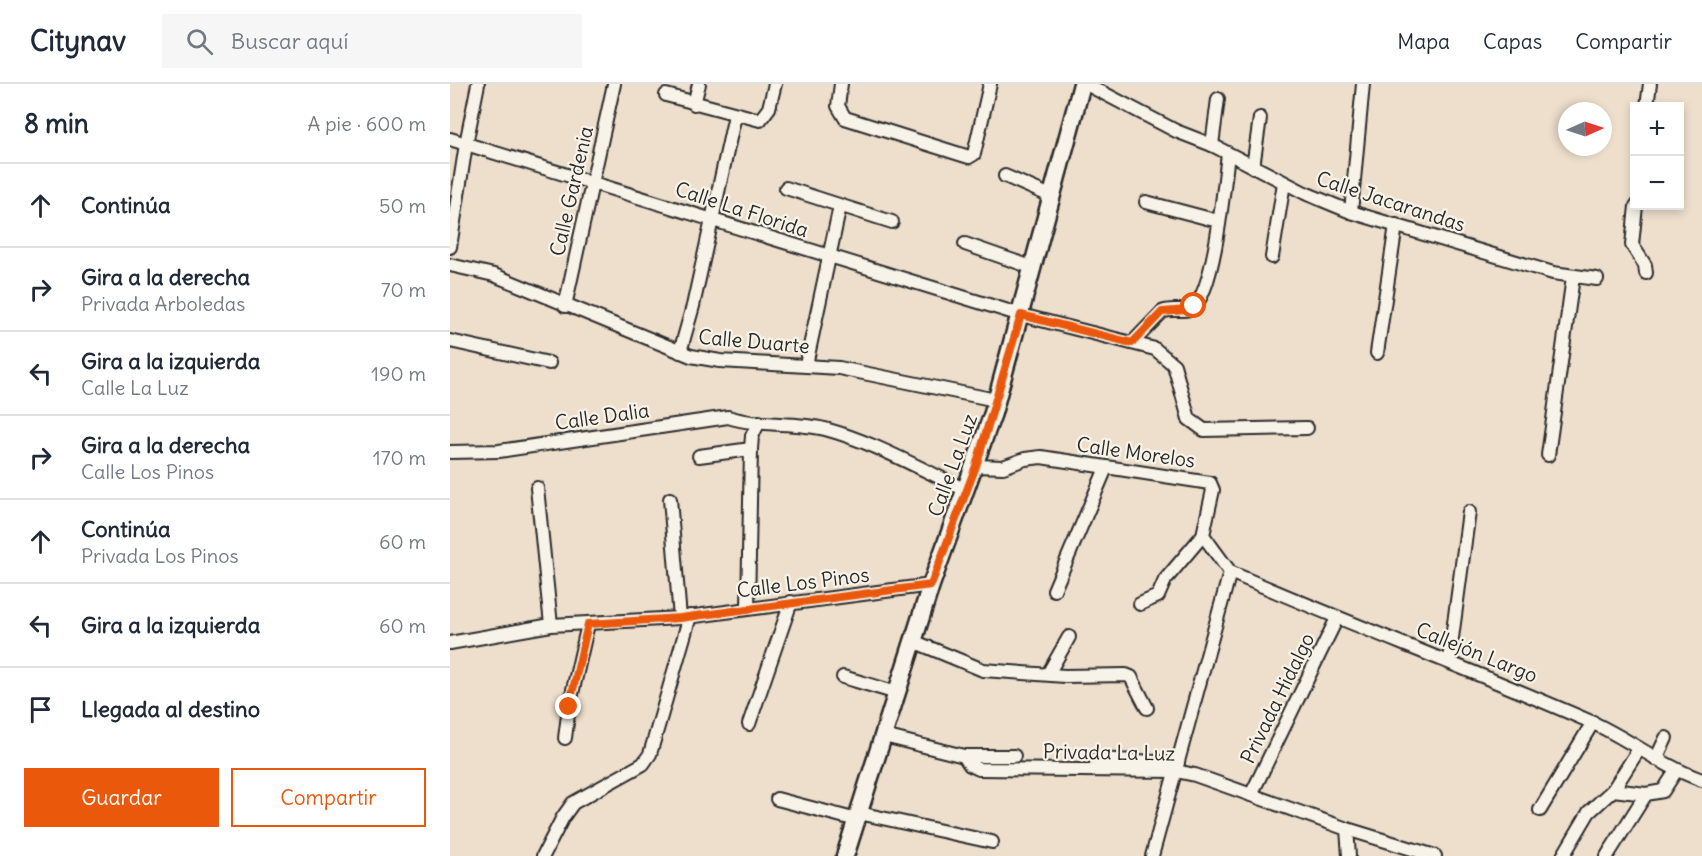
<!DOCTYPE html>
<html lang="es">
<head>
<meta charset="utf-8">
<style>
	:root { --surface:#fff; --page:#f6f6f7; --text:#1f2937; --muted:#747a83; --line:#e0e1e3; --accent:#ea580c }
	body { margin:0; font-family:Delius,sans-serif; background:var(--page); color:var(--text) }
	.controls { position:absolute; right:18px; top:18px; display:grid; overflow:hidden; border-radius:0px; box-shadow:0 3px 9px #0003 }
	.controls button { width:54px; height:54px; display:grid; place-items:center; padding:0; border:0; border-bottom:2px solid var(--line); background:var(--surface); color:var(--text); font:30px sans-serif }
	.compass { position:absolute; left:1108px; top:18px; width:54px; height:54px; border-radius:50%; background:var(--surface); box-shadow:0 3px 9px #0003; rotate:87deg }
	.stop { position:absolute; width:18px; height:18px; margin:-14px; border:4px solid #ea580c; border-radius:50%; background:#fff }
	.stop.end { background:#ea580c; border-color:#fff; box-shadow:0 2px 6px #0008 }
	.list { margin:0; padding:0; list-style:none }
	h2 { display:flex; justify-content:space-between; align-items:center; height:78px; margin:0; padding:0 24px; font-size:26px }
	h2 small { font-size:20px; font-weight:400; color:var(--muted) }
	.list li { display:grid; grid-template-columns:39px 1fr auto; gap:18px; align-items:center; box-sizing:border-box; height:84px; padding:0 24px; border-top:2px solid var(--line) }
	.list b { display:block; font-size:22px; white-space:nowrap }
	.list p { margin:0; font-size:20px; white-space:nowrap; color:var(--muted) }
	.list em { font-size:20px; font-style:normal; color:var(--muted) }
	.actions { display:flex; gap:12px; padding:18px 24px }
	.actions a { flex:1; padding:14px 0; border:2px solid var(--accent); border-radius:0px; text-align:center; font-size:21px; color:var(--accent) }
	.actions .main { background:var(--accent); color:#fff }
	.icon { flex:none; width:33px; height:33px; fill:none; stroke:currentColor; stroke-width:2; stroke-linecap:round; stroke-linejoin:round }
	.map { position:relative; flex:none; width:1252px; height:772px; overflow:hidden }
	header { display:flex; align-items:center; gap:36px; box-sizing:border-box; height:84px; padding:0 30px; background:var(--surface); border-bottom:2px solid var(--line) }
	header strong { font-size:28px }
	nav { display:flex; gap:33px; margin-inline-start:auto; font-size:21px }
	.search { width:420px; height:54px; background:var(--page); display:flex; align-items:center; gap:15px; box-sizing:border-box; padding:0 21px; border-radius:0px; color:var(--muted); font-size:22px }
	main { display:flex }
	aside { flex:1; background:var(--surface) }
	.map>svg:first-child { display:block }
	.lines { fill:none; stroke-linecap:round; stroke-linejoin:round }
	.street-casing { stroke:#2b2b2b; stroke-width:16 }
	.secondary-casing { stroke:#2b2b2b; stroke-width:21 }
	.street { stroke:#f7f3e8; stroke-width:12 }
	.secondary { stroke:#f7f3e8; stroke-width:16 }
	.route { stroke:#ea580c; stroke-width:8 }
	.labels { text-anchor:middle; dominant-baseline:central; stroke-width:4.5; stroke-linejoin:round; paint-order:stroke }
	.street-label { font-size:20px; fill:#2b2b2b; stroke:#f7f3e8 }
</style>
</head>
<body>
<header>
<strong>Citynav</strong>
<div class="search"><svg class="icon" aria-label="search" viewBox="0 0 24 24"><circle cx="10" cy="10" r="6"/><path d="M15 15l6 6"/></svg>Buscar aquí</div>
<nav><a>Mapa</a><a>Capas</a><a>Compartir</a></nav>
</header>
<main>
<aside>
<h2>8 min<small>A pie · 600 m</small></h2>
<ul class="list">
<li><svg class="icon" aria-label="ahead" viewBox="0 0 24 24"><path d="M12 20V5M6 11l6-6 6 6"/></svg><div><b>Continúa</b></div><em>50 m</em></li>
<li><svg class="icon" aria-label="right" viewBox="0 0 24 24"><path d="M7 20v-9h11M14 6l5 5-5 5"/></svg><div><b>Gira a la derecha</b><p>Privada Arboledas</p></div><em>70 m</em></li>
<li><svg class="icon" aria-label="left" viewBox="0 0 24 24"><path d="M17 20v-9H6M10 6l-5 5 5 5"/></svg><div><b>Gira a la izquierda</b><p>Calle La Luz</p></div><em>190 m</em></li>
<li><svg class="icon" aria-label="right" viewBox="0 0 24 24"><path d="M7 20v-9h11M14 6l5 5-5 5"/></svg><div><b>Gira a la derecha</b><p>Calle Los Pinos</p></div><em>170 m</em></li>
<li><svg class="icon" aria-label="ahead" viewBox="0 0 24 24"><path d="M12 20V5M6 11l6-6 6 6"/></svg><div><b>Continúa</b><p>Privada Los Pinos</p></div><em>60 m</em></li>
<li><svg class="icon" aria-label="left" viewBox="0 0 24 24"><path d="M17 20v-9H6M10 6l-5 5 5 5"/></svg><div><b>Gira a la izquierda</b></div><em>60 m</em></li>
<li><svg class="icon" aria-label="arrive" viewBox="0 0 24 24"><path d="M6 21V4h12l-3 4 3 4H6"/></svg><div><b>Llegada al destino</b></div></li>
</ul>
<div class="actions"><a class="main">Guardar</a><a>Compartir</a></div>
</aside>
<div class="map">
<svg width="1252" height="772" viewBox="0 0 1252 772">
	<rect width="100%" height="100%" fill="#eedfcc"/>
	<filter id="ink" filterUnits="userSpaceOnUse"><feTurbulence type="fractalNoise" baseFrequency=".0167" numOctaves="2"/><feDisplacementMap in="SourceGraphic" scale="12" xChannelSelector="R" yChannelSelector="G"/><feConvolveMatrix kernelMatrix="1 2 1 2 8 2 1 2 1" color-interpolation-filters="sRGB"/></filter>
	<g filter="url(#ink)">
		<g class="lines">
			<defs>
				<g id="street">
					<polyline points="391,0 388,22 395,34 519,73 524,70 540,0"/>
					<polyline points="636,0 726,47 762,61 855,109 901,128 1103,189 1147,195"/>
					<polyline points="216,11 310,36 319,24 325,0"/>
					<polyline points="244,20 249,0"/>
					<polyline points="1197,22 1200,0"/>
					<polyline points="0,55 571,231 705,265 724,281 739,335 754,346 857,344"/>
					<polyline points="762,61 768,15"/>
					<polyline points="803,83 810,34"/>
					<polyline points="555,92 603,113"/>
					<polyline points="336,104 442,138"/>
					<polyline points="696,118 768,137"/>
					<polyline points="1186,122 1182,161 1195,181 1196,189"/>
					<polyline points="901,128 913,0"/>
					<polyline points="515,160 584,184"/>
					<polyline points="0,163 16,60 28,0"/>
					<polyline points="822,173 834,99"/>
					<polyline points="0,181 44,191 241,272 270,277 389,284 546,316"/>
					<polyline points="115,222 164,0"/>
					<polyline points="0,257 99,279"/>
					<path d="M 682,259 L 712,228 C 722,223 735,230 744,222 C 765,205 774,100 778,70"/>
					<polyline points="230,268 243,222 285,31"/>
					<polyline points="927,269 946,141"/>
					<polyline points="356,281 390,122"/>
					<path d="M 0,368 L 49,367 L 278,333 C 309,343 343,337 375,345 C 424,358 470,385 516,406"/>
					<polyline points="1098,371 1123,193"/>
					<polyline points="249,372 301,365"/>
					<polyline points="526,382 553,383 575,375 591,373 760,399 763,406 753,451 780,488"/>
					<polyline points="87,404 101,541"/>
					<polyline points="220,415 230,534"/>
					<path d="M 780,488 C 899,540 1020,585 1139,637 C 1178,654 1211,682 1252,696"/>
					<polyline points="604,506 656,384"/>
					<polyline points="690,520 708,512 715,496 753,451"/>
					<polyline points="298,524 301,365 302,352 309,338"/>
					<polyline points="463,557 533,586 615,592 676,591 681,593 697,624"/>
					<polyline points="0,559 101,541 230,534 481,501"/>
					<polyline points="999,576 1019,428"/>
					<polyline points="598,590 619,553"/>
					<polyline points="393,593 447,609"/>
					<polyline points="299,640 341,518"/>
					<polyline points="434,652 514,672 520,681 529,685 726,687 745,691 897,745 985,772"/>
					<polyline points="115,654 119,623 138,540"/>
					<polyline points="514,672 564,672"/>
					<polyline points="645,675 728,679"/>
					<polyline points="1206,675 1216,654"/>
					<polyline points="1163,706 1196,710 1213,707 1226,687"/>
					<polyline points="801,711 887,534"/>
					<polyline points="327,715 407,736"/>
					<polyline points="1090,726 1143,638"/>
					<polyline points="409,729 542,758"/>
					<polyline points="897,745 899,772"/>
					<polyline points="93,772 113,733 123,719 193,680 200,670 240,532"/>
					<polyline points="702,772 780,488"/>
					<polyline points="1113,772 1139,728 1163,706 1189,665"/>
					<polyline points="1157,772 1196,710"/>
				</g>
				<polyline id="secondary" points="395,772 481,501 543,329 632,0"/>
			</defs>
			<!-- street casing -->
			<use href="#street" class="street-casing"/>
			<!-- secondary casing -->
			<use href="#secondary" class="secondary-casing"/>
			<!-- street -->
			<use href="#street" class="street"/>
			<!-- secondary -->
			<use href="#secondary" class="secondary"/>
		</g>
	</g>
	<g class="lines" filter="url(#ink)">
		<!-- route -->
		<polyline class="route" points="119,623 138,540 230,534 481,501 526,382 571,231 682,259 712,228 736,226 744,222"/>
	</g>
	<g class="labels">
		<!-- street labels -->
		<g class="street-label">
			<text transform="translate(121 107) rotate(-77)">Calle Gardenia</text>
			<text transform="translate(941 117) rotate(18)">Calle Jacarandas</text>
			<text transform="translate(292 125) rotate(18)">Calle La Florida</text>
			<text transform="translate(304 257) rotate(5)">Calle Duarte</text>
			<text transform="translate(152 332) rotate(-8)">Calle Dalia</text>
			<text transform="translate(686 368) rotate(8)">Calle Morelos</text>
			<text transform="translate(502 381) rotate(-70)">Calle La Luz</text>
			<text transform="translate(353 498) rotate(-7)">Calle Los Pinos</text>
			<text transform="translate(1027 568) rotate(22)">Callejón Largo</text>
			<text transform="translate(827 614) rotate(-64)">Privada Hidalgo</text>
			<text transform="translate(659 668) rotate(1)">Privada La Luz</text>
		</g>
	</g>
</svg>
<div class="controls">
<button>+</button>
<button>−</button>
</div>
<svg class="compass" viewBox="-18 -18 36 36"><path d="M0-13l5 13h-10z" fill="#e53935"/><path d="M0 13l5-13h-10z" fill="#747a83"/></svg>
<div class="stop" style="left:744px;top:222px"></div>
<div class="stop end" style="left:119px;top:623px"></div>
</div>
</main>
</body>
</html>
